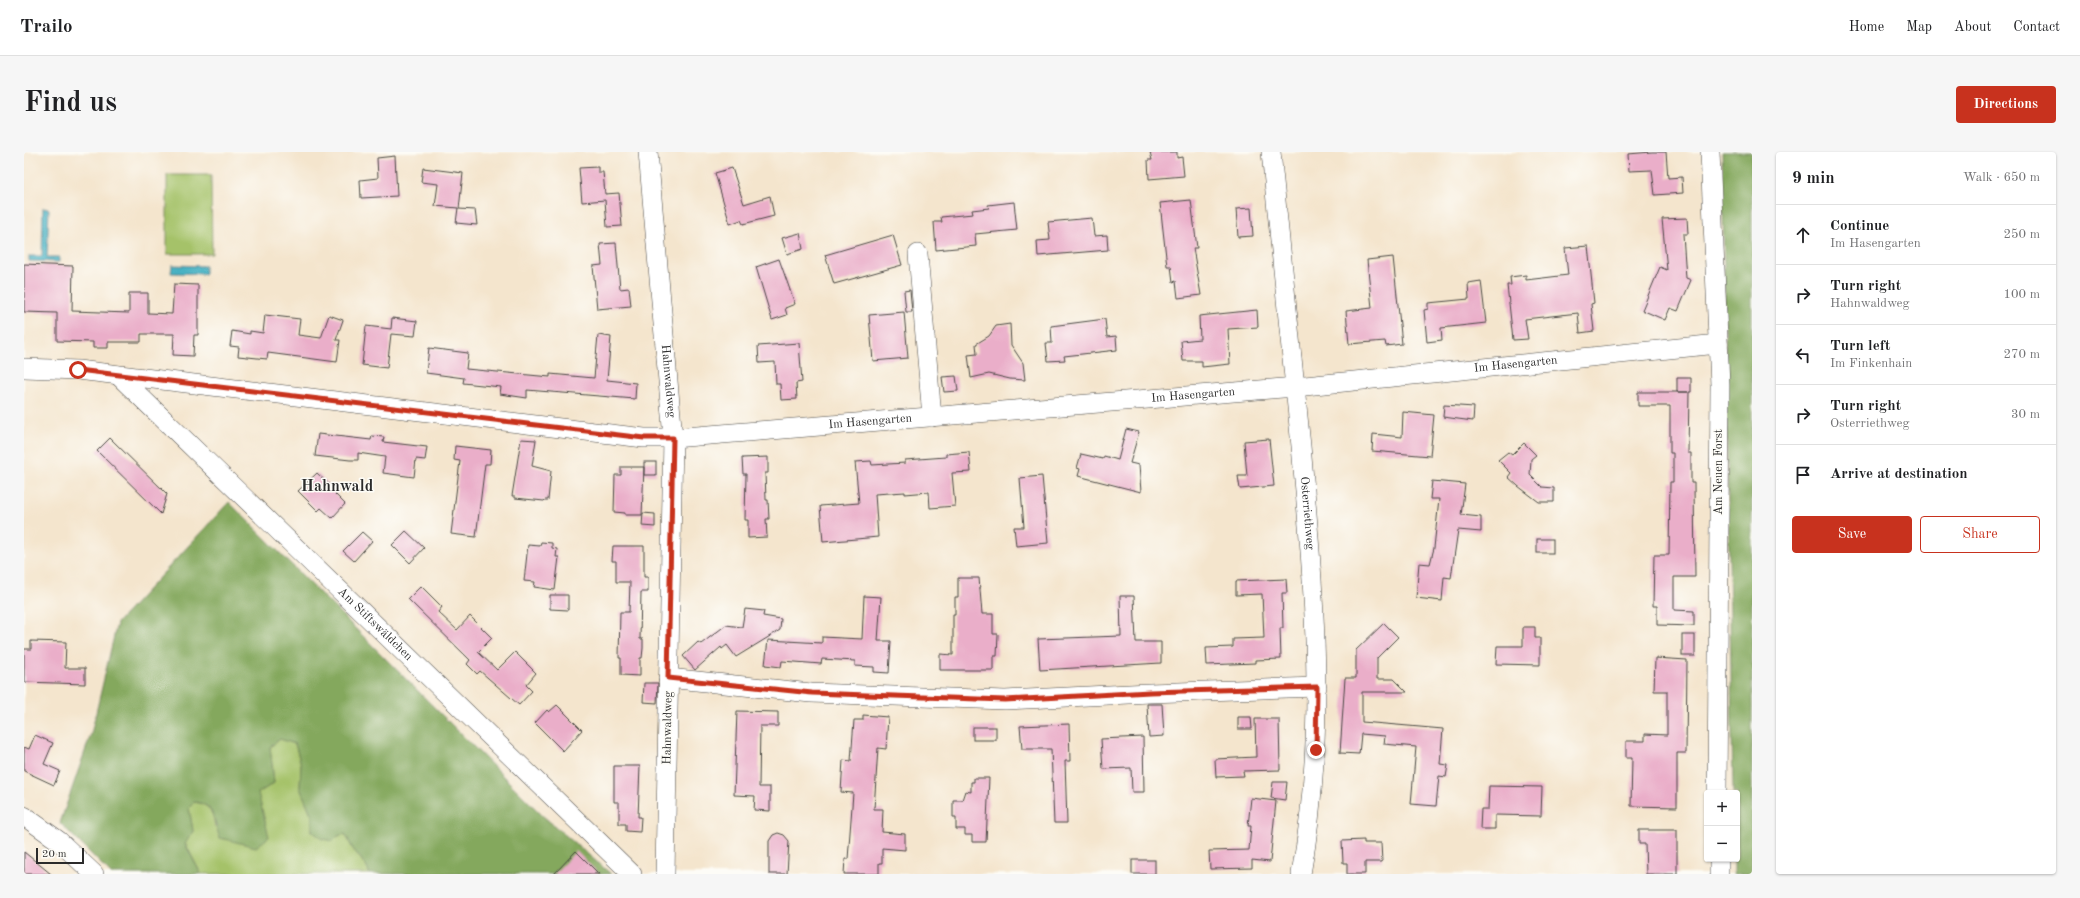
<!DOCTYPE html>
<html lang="en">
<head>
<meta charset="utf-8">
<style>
	:root { --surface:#fff; --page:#f6f6f6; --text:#202124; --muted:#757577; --line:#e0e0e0; --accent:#c8321e }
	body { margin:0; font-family:"Old Standard TT",serif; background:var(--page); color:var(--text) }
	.controls { position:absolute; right:12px; bottom:12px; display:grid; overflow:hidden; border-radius:4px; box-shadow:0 1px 3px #0004 }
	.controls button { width:36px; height:36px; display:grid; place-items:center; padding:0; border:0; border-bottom:1px solid var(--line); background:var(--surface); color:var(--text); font:20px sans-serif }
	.scale { position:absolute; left:12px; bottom:10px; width:48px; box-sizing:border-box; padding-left:4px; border:2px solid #2b2b2b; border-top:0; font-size:11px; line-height:14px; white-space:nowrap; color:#2b2b2b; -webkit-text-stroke:3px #fdfcf7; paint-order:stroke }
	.stop { position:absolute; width:12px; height:12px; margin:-9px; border:3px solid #c8321e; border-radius:50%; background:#fff }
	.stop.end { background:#c8321e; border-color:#fff; box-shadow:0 1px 4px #0008 }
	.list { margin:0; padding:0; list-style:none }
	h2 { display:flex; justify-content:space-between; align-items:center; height:52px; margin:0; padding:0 16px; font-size:17px }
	h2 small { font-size:13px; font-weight:400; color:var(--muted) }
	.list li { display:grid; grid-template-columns:26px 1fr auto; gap:12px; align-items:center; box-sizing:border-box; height:60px; padding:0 16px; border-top:1px solid var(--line) }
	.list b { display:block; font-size:15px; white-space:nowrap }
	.list p { margin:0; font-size:13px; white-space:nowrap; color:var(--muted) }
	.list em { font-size:13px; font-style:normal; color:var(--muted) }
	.actions { display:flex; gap:8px; padding:12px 16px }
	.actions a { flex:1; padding:9px 0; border:1px solid var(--accent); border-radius:4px; text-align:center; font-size:14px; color:var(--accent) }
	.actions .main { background:var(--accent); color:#fff }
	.icon { flex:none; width:22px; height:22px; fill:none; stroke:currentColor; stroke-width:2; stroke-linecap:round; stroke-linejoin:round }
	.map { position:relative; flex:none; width:1728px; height:722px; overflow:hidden; border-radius:4px }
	header { display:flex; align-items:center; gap:24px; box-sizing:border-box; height:56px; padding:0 20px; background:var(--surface); border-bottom:1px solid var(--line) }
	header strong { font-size:19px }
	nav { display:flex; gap:22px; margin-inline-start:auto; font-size:14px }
	.intro { display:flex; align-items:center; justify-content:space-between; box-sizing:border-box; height:96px; padding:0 24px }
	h1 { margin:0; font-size:28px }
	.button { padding:10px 18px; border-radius:4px; background:var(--accent); color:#fff; font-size:14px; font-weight:700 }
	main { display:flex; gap:24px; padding:0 24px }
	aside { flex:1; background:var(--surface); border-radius:4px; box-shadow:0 1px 3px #0004 }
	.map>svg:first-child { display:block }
	.green { fill:#a5c269; stroke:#68764a }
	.forest { fill:#84a85d; stroke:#586a44 }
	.water { fill:#43afc1; stroke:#376d76 }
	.building { fill:#eaaec9 }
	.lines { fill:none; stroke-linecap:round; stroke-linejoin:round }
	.minor-casing { stroke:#494743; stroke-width:20 }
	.minor { stroke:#fff; stroke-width:19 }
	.route { stroke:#c8321e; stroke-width:5 }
	.labels { text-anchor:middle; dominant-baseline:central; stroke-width:3; stroke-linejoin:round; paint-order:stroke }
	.street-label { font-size:12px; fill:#2b2b2b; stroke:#fdfcf7 }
	.district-label { font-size:16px; font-weight:bold; fill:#2b2b2b; stroke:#fdfcf7 }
</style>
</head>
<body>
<header>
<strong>Trailo</strong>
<nav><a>Home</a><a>Map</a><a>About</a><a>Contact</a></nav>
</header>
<div class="intro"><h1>Find us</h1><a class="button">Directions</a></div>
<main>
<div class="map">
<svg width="1728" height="722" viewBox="0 0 1728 722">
	<rect width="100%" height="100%" fill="#fdfcf7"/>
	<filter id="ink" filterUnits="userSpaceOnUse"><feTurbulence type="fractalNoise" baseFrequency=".025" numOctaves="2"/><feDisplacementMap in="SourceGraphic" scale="8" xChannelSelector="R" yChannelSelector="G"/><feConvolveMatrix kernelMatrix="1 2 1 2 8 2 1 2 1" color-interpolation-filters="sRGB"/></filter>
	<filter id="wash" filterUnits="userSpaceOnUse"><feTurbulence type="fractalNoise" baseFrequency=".012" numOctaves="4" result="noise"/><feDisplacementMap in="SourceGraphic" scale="16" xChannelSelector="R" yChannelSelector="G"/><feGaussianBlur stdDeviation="0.9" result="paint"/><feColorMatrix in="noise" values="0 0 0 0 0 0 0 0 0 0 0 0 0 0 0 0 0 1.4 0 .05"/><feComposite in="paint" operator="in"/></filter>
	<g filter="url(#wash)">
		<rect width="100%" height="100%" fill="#f4e5cd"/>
		<!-- green -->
		<g class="green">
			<polygon points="143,23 187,23 188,102 143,102"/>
			<path d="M 256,587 L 271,592 L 277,612 L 276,636 L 288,664 L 288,679 L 314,684 L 321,682 C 325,687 326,693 329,697 C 336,706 342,712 346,722 L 177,722 L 161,691 L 169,679 L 165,656 L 169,650 C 186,652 189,660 191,675 L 234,641 L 250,631 L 246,595 Z"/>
		</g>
		<!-- forest -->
		<g class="forest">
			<polygon points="1698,0 1728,0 1728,722 1710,722 1710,707 1713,707 1713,641 1709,641"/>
			<path d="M 205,350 L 519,664 L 587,722 L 346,722 C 342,712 336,706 329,697 C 326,693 325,687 321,682 L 314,684 L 309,689 L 298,687 L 288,679 L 288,664 L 276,636 L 277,612 L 271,592 L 256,587 L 246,595 L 250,631 L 234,641 L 245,685 L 232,695 L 196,686 C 189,669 192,652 170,650 L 165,656 L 169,679 L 161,692 L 177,722 L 87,722 L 36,671 L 67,582 L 93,471 Z"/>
		</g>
		<!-- water -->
		<g class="water">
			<polygon points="19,56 25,57 23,105 35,105 35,110 5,109 5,104 18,104"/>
			<polygon points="148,113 181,114 181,122 147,121"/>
		</g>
		<g id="blocks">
			<!-- building -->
			<g class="building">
				<polygon points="1126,0 1153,0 1153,6 1158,5 1160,24 1125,27 1124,8 1128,8"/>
				<polygon points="1628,0 1642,0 1644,26 1658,25 1659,41 1631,43 1628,18 1605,19 1604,2"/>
				<polygon points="371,4 373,44 337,46 336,28 354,26 353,6"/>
				<polygon points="574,15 574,20 579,20 581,42 595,41 598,74 583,75 581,48 558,50 555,16"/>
				<polygon points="399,16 439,21 435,57 451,58 453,73 432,71 434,56 411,54 414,32 397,30"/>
				<polygon points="708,16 720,52 746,44 750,64 719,72 717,68 706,72 691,21"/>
				<polygon points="1167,48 1173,96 1169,96 1177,143 1154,146 1152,129 1149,130 1147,114 1143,114 1136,51"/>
				<polygon points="990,50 993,78 951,82 952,94 912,98 910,70 918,70 917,65 949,62 948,58 965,56 964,53"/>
				<polygon points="1227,56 1229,84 1214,85 1212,57"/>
				<polygon points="1068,66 1070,84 1083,83 1084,98 1014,104 1013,89 1026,88 1024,70"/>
				<polygon points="1663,66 1664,82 1659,82 1662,126 1667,128 1654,159 1646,156 1641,168 1618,158 1636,115 1643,118 1638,67"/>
				<polygon points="776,81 779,97 763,102 758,86"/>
				<polygon points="869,83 878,113 810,132 801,103"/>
				<polygon points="592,91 596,137 605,136 607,154 573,157 569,114 578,113 576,92"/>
				<polygon points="1564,94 1570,151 1567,152 1570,179 1556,181 1554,161 1501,167 1504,187 1489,188 1483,133 1487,133 1486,125 1502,123 1502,128 1544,123 1541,96"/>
				<polygon points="1369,105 1378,192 1362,194 1361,189 1325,192 1322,159 1348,156 1343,108"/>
				<polygon points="755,107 771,152 761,156 763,163 748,168 732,115"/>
				<polygon points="0,112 49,114 48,159 105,161 105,141 124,141 124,161 148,162 150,132 174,133 174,183 170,183 169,204 149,203 150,182 117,182 117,190 84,190 84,196 69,196 69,190 33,189 33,161 0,160"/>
				<polygon points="1457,129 1462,171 1417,176 1418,188 1403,190 1400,158 1404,157 1404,151 1445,147 1444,131"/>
				<polygon points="886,138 888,160 882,160 880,139"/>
				<polygon points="1233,158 1234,175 1204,177 1206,212 1178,215 1178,209 1159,209 1157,189 1176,187 1175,164"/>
				<polygon points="880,160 884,206 849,209 845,163"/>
				<polygon points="241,163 276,167 274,183 297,186 305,163 319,168 312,188 316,188 313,210 244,201 243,207 214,204 215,195 206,194 208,179 226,182 226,179 239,181"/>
				<polygon points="368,166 393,169 391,184 367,182 363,216 338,213 342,174 367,177"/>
				<polygon points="1081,167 1083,185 1092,184 1093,198 1058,202 1040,204 1041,208 1024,209 1022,191 1028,191 1027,174"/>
				<polygon points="986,172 987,193 999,211 1001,228 986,227 965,222 947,226 944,203 953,202 952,192 965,184 972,174"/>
				<polygon points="574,183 587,185 583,228 612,231 611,247 503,238 503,246 476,242 477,235 439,231 440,226 402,221 405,196 444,201 442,217 526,225 526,222 570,226"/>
				<polygon points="775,191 778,230 772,231 773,247 757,248 756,232 752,232 751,210 735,211 734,194"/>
				<polygon points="932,224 934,239 920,240 918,225"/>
				<polygon points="1653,226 1667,226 1667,240 1665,240 1664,301 1667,301 1667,331 1670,331 1671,425 1650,425 1650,458 1670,459 1670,474 1633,473 1633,454 1629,454 1630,403 1645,403 1646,330 1649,330 1649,301 1646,301 1646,254 1614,254 1614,240 1664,240 1653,240"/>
				<polygon points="1420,253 1450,255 1449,269 1419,265"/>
				<polygon points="1379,260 1410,263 1406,304 1348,299 1349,282 1378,285"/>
				<polygon points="1102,277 1115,280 1106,311 1115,313 1117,340 1054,324 1056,317 1053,316 1057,302 1079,307 1080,304 1094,308"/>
				<polygon points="294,282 347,288 348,284 360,285 359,290 403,295 401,308 392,307 390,325 359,321 361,305 334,301 334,308 326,308 291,304"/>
				<polygon points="86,286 143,342 137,362 73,299"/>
				<polygon points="497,287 512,288 508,314 527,319 524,348 521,348 520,349 491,346 491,344 488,344"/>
				<polygon points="1245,287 1250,334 1216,337 1214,324 1223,324 1220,289"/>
				<polygon points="1500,291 1512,303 1507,307 1506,323 1518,335 1530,336 1530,350 1515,350 1494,334 1484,325 1487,321 1474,308 1484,300 1488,303"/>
				<polygon points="431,294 467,298 466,312 461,312 452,385 427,382 436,309 430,308"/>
				<polygon points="945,300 947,320 928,321 931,354 906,356 905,340 881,342 881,340 851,342 854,385 799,390 796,354 835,351 831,310 847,309 848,313 881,311 881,308 922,305 922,302"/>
				<polygon points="744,305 744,321 741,321 742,348 744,348 745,367 742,367 743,385 724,386 724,368 721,368 722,322 719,322 718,306"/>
				<rect x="620" y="310" width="12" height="13"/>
				<polygon points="597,315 620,315 618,363 601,363 601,361 590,360 591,323 597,323"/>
				<polygon points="293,321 313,340 311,342 321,352 308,366 297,356 294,359 274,339"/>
				<polygon points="1018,324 1024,391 992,394 990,375 1000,375 996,326"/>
				<polygon points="1408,329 1441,332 1437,363 1457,365 1457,380 1434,378 1427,426 1420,425 1418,449 1392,446 1395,411 1406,412 1410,396 1415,347 1406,347"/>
				<polygon points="619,361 631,362 631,375 618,374"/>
				<polygon points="382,379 400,396 386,411 368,393"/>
				<polygon points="338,380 348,389 330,409 319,399"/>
				<rect x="1513" y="387" width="16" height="14"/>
				<polygon points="517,390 528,391 528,396 533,397 532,405 535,405 531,438 510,435 511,430 500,429 504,393 516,394"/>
				<polygon points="589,394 620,394 620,425 624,425 624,440 617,440 616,487 619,487 619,496 618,506 616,506 616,524 597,523 597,506 595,506 596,460 605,460 606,430 592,430 592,409 588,409"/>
				<polygon points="934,426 955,426 958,462 969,462 969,482 974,482 973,504 969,504 969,518 916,518 916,502 929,503 929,462 931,462 931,445 934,445"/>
				<polygon points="1262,427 1263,441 1258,441 1259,476 1256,476 1257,507 1231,508 1231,511 1183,513 1182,496 1209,495 1209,487 1240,486 1238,442 1212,443 1212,429"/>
				<polygon points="397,434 418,455 414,460 433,478 446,464 468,486 454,500 473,518 491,500 512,521 502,533 508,539 495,553 456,519 453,522 443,512 446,508 384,447"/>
				<polygon points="526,443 544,443 544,458 526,457"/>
				<polygon points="840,444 857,445 854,489 867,489 865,521 850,520 850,515 831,514 831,509 798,507 797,512 758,509 757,515 741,513 744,488 798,491 798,485 838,487"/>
				<polygon points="1096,444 1110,444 1112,490 1137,490 1137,511 1016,518 1014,487 1097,484"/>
				<polygon points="721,457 740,459 739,464 757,467 756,478 712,505 703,493 698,497 697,495 671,518 659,504 674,490 677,492 702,473 718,475"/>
				<polygon points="1360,471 1374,485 1353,506 1353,527 1370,527 1383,540 1338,540 1338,570 1419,577 1416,612 1424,613 1422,625 1415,624 1412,654 1387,652 1392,595 1360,592 1361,584 1337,582 1335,602 1316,601 1321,526 1332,526 1332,498"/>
				<polygon points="1499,475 1511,475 1511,486 1516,486 1516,513 1472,512 1473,494 1499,494"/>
				<rect x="1658" y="483" width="13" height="21"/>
				<polygon points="7,489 42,490 41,516 61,516 61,532 0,530 0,497 7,497"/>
				<polygon points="1631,506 1663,508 1662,601 1653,601 1653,655 1607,654 1608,606 1602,606 1602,589 1621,589 1621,582 1643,583 1643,539 1630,539"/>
				<polygon points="620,531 634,531 633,551 619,550"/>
				<polygon points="1123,552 1138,552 1140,584 1125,585"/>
				<polygon points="533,553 558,578 539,599 511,571 523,558 525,560"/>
				<polygon points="713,559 754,560 754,574 736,574 735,635 746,635 746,659 730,658 731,644 710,643"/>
				<polygon points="839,563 864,565 862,597 854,596 850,657 859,657 858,680 881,682 881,698 858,696 858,711 855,711 855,722 820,722 821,707 824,707 829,641 817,640 819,608 827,609 830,568 839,568"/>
				<polygon points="1214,565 1227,565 1228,577 1214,577"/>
				<polygon points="1231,567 1255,567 1256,618 1219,619 1220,624 1192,625 1191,607 1232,605"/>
				<polygon points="1045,572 1046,609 1041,609 1043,671 1030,671 1027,597 998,597 996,574"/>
				<rect x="949" y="575" width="23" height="13"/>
				<polygon points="11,583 29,591 20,612 36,619 30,633 0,619 0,595 5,597"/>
				<polygon points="1119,585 1120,640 1108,640 1107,616 1079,617 1077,587"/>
				<polygon points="590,614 616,614 614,665 617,665 616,680 602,679 602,672 595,672 595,650 590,650"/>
				<polygon points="950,626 965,626 962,690 948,690 948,683 941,683 941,677 932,677 932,665 929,665 929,648 938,648 941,639 947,640 947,630 950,630"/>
				<polygon points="1249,630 1263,630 1261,648 1247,646"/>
				<polygon points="1465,634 1518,635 1517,664 1471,663 1471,677 1456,677 1457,657 1464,657"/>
				<polygon points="1227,646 1252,649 1246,710 1228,708 1228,716 1186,717 1185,699 1225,698 1227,674 1224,674"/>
				<polygon points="1615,678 1653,678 1653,722 1622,722 1621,692 1615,692"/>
				<polygon points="754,681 760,683 765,689 763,722 745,722 745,689 749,683"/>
				<polygon points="1340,688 1340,691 1357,691 1358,710 1341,710 1341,722 1323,722 1323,711 1319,711 1318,689"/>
				<polygon points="552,699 575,722 530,722"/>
				<polygon points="0,700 27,722 0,722"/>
				<rect x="1108" y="708" width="23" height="14"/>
			</g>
		</g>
	</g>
	<g filter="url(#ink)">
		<use href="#blocks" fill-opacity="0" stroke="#494743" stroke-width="1"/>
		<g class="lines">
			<defs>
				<g id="minor">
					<path id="s1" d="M 624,0 L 649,286 L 641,722"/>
					<path id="s2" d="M 1247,0 C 1257,98 1267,196 1277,294 C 1290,436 1303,581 1277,722"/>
					<polyline points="1686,0 1696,233 1693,641"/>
					<polyline points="894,102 908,265"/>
					<path id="s3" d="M 0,216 L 54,218 L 620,286 L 649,286 L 1271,235 L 1694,192"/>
					<path id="s4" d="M 94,223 L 608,722"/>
					<polyline points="644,526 787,541 981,548 1126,541 1293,535"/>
					<polyline points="0,664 35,689 70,722"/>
					<polyline points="1695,707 1695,722"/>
				</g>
			</defs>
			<!-- minor casing -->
			<use href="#minor" class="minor-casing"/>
			<!-- minor -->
			<use href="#minor" class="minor"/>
		</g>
	</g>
	<g class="lines" filter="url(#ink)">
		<!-- route -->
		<polyline class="route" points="54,218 620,286 649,286 644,526 788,541 981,548 1126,540 1293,535 1292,598"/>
	</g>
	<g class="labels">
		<!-- street labels -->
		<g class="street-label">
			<text stroke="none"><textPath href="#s3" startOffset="1499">Im Hasengarten</textPath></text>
			<text stroke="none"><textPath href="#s1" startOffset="230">Hahnwaldweg</textPath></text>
			<text stroke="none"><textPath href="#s3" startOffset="1175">Im Hasengarten</textPath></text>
			<text stroke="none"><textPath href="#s3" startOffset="851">Im Hasengarten</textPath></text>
			<text transform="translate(1695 320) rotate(-90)">Am Neuen Forst</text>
			<text stroke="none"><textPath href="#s2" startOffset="363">Osterriethweg</textPath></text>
			<text stroke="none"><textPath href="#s4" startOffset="358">Am Stiftswäldchen</textPath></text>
			<text transform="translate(644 576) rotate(-89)">Hahnwaldweg</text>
		</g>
		<!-- district labels -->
		<g class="district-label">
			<text x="313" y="335">Hahnwald</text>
		</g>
	</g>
</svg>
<div class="controls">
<button>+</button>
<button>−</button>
</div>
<div class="scale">20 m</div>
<div class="stop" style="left:54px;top:218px"></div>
<div class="stop end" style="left:1292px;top:598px"></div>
</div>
<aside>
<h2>9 min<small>Walk · 650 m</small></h2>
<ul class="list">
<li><svg class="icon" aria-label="ahead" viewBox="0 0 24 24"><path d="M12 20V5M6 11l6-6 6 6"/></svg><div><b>Continue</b><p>Im Hasengarten</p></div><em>250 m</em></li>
<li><svg class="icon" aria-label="right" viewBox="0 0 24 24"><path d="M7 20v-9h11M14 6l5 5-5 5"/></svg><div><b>Turn right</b><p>Hahnwaldweg</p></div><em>100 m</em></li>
<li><svg class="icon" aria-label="left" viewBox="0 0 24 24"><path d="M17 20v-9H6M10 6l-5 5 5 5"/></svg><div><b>Turn left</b><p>Im Finkenhain</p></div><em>270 m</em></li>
<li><svg class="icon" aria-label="right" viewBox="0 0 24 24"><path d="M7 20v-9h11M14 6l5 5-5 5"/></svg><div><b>Turn right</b><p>Osterriethweg</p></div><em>30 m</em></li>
<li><svg class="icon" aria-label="arrive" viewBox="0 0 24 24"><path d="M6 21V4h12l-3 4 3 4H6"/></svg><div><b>Arrive at destination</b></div></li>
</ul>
<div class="actions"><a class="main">Save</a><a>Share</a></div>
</aside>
</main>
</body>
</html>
